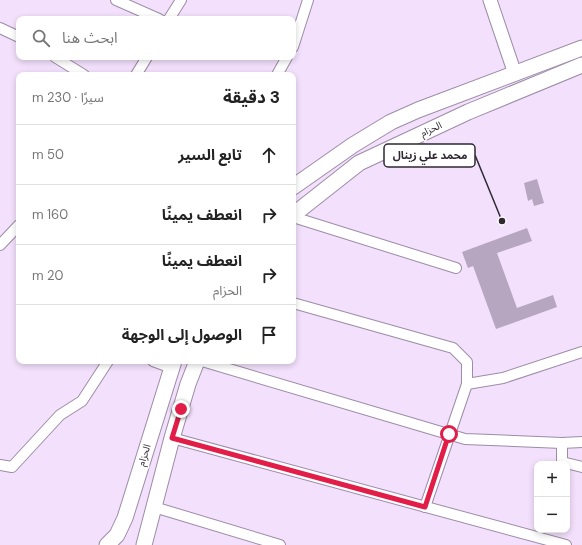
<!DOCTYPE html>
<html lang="ar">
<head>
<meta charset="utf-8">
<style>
	:root { --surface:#fff; --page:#f2f2f2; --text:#222; --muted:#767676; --line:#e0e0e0 }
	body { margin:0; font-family:"DM Sans","Noto Sans Arabic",sans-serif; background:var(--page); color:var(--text); direction:rtl }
	.controls { position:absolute; right:12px; bottom:12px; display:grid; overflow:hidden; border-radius:8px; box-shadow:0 2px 6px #0003 }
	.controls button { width:36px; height:36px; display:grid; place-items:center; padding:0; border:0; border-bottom:1px solid var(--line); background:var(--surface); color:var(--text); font:20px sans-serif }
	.stop { position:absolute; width:12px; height:12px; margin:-9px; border:3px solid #e11d48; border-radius:50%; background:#fff }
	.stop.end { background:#e11d48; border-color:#fff; box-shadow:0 1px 4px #0008 }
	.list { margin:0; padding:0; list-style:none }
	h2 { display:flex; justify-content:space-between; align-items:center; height:52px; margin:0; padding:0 16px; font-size:17px }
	h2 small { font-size:13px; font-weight:400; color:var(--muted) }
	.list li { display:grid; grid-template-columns:26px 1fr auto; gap:12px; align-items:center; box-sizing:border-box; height:60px; padding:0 16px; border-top:1px solid var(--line) }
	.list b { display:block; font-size:15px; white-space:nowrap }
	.list p { margin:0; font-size:13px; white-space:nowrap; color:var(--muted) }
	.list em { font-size:13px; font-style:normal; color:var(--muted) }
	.icon { flex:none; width:22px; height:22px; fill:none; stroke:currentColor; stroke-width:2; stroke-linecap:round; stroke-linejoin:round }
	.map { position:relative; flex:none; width:582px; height:545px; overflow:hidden; direction:ltr }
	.search { position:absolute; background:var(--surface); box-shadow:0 2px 6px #0003; left:16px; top:16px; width:280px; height:44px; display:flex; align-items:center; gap:10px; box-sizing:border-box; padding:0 14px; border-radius:8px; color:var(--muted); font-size:15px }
	.panel { position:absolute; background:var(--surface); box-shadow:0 2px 6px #0003; left:16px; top:72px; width:280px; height:292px; border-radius:8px; direction:rtl }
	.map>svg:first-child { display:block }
	.building { fill:#b7a6c0 }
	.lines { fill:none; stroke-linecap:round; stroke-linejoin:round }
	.minor-casing { stroke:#9d8ca6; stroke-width:12 }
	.tertiary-casing { stroke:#9d8ca6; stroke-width:15 }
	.secondary-casing { stroke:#9d8ca6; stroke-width:17 }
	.minor { stroke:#fff; stroke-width:10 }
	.tertiary { stroke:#fff; stroke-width:13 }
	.secondary { stroke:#fff; stroke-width:15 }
	.route { stroke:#e11d48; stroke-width:5 }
	.labels { text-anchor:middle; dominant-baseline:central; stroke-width:3; stroke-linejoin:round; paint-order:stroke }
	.street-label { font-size:10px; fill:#2f2832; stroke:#fff }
	.leader { fill:none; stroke:#2f2832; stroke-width:1.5 }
	.callout-dot { fill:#2f2832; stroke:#fff; stroke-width:1.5 }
	.callout { fill:#fff; stroke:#2f2832; stroke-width:1.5 }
	.callout-label { font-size:11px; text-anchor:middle; font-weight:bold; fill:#2f2832 }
</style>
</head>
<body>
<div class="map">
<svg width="582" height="545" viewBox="0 0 582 545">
	<rect width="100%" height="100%" fill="#f3e0fc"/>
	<!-- building -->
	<g class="building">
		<polygon points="425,143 429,154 419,157 416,145"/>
		<polygon points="537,179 544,203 534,206 532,199 528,201 524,183"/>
		<polygon points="527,228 532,241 497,253 517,308 553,295 557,307 496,329 473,266 468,268 462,252"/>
	</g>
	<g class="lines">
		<defs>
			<g id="minor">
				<polyline points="116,0 159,19"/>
				<polyline points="169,19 181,0"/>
				<polyline points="0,28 19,37"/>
				<polyline points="293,47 308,0"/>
				<polyline points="55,57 84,75"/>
				<polyline points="136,75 147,57"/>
				<polyline points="277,75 287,57"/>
				<polyline points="293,217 456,268"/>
				<polyline points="0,245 19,225"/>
				<polyline points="293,303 453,348 467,362 467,384 425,507"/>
				<polyline points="153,361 172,368"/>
				<polyline points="202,361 465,439 562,443 582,442"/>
				<polyline points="467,384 503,378 582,352"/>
				<polyline points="172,438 566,545"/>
				<polyline points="562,443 562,462 582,467"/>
				<polyline points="0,465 12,467 60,415 82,401 108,361"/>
				<polyline points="154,507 280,545"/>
			</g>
			<polyline id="tertiary" points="490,0 515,74"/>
			<g id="secondary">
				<polyline points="293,187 353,145 391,122 418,110 582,48"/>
				<polyline points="293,215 359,163 468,112 582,65"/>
				<polyline points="107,545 117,535 125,518 174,361"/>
				<polyline points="144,545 172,438 188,384 197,361"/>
			</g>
		</defs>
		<!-- minor casing -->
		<use href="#minor" class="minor-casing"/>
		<!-- tertiary casing -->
		<use href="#tertiary" class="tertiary-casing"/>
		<!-- secondary casing -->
		<use href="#secondary" class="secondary-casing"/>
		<!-- minor -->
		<use href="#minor" class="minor"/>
		<!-- tertiary -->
		<use href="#tertiary" class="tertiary"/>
		<!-- secondary -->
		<use href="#secondary" class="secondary"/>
	</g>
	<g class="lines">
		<!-- route -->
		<polyline class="route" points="181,409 172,438 425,507 449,434"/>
	</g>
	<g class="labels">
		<!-- street labels -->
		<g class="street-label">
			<text transform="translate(431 129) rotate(-25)">الحزام</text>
			<text transform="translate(144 455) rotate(-73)">الحزام</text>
		</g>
	</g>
	<!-- callouts -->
	<path class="leader" d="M502 221L475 155"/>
	<circle class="callout-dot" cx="502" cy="221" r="4"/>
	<rect class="callout" x="384" y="144" width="91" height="23" rx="4"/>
	<g class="callout-label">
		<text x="430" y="159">محمد علي زينال</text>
	</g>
</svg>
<div class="controls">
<button>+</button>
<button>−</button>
</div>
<div class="stop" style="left:449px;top:434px"></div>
<div class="stop end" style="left:181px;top:409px"></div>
<div class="search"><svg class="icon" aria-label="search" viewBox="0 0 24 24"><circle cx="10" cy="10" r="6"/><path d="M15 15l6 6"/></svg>ابحث هنا</div>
<section class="panel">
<h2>3 دقيقة<small>سيرًا · 230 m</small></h2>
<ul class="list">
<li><svg class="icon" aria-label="ahead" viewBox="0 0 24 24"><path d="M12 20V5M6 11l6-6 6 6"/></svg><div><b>تابع السير</b></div><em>50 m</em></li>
<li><svg class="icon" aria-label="right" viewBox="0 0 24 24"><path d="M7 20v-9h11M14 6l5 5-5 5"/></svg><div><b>انعطف يمينًا</b></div><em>160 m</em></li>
<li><svg class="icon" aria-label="right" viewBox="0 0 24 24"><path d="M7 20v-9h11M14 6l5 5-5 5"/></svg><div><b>انعطف يمينًا</b><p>الحزام</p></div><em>20 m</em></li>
<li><svg class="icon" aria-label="arrive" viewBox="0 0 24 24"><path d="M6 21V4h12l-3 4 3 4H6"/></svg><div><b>الوصول إلى الوجهة</b></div></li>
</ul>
</section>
</div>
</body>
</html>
